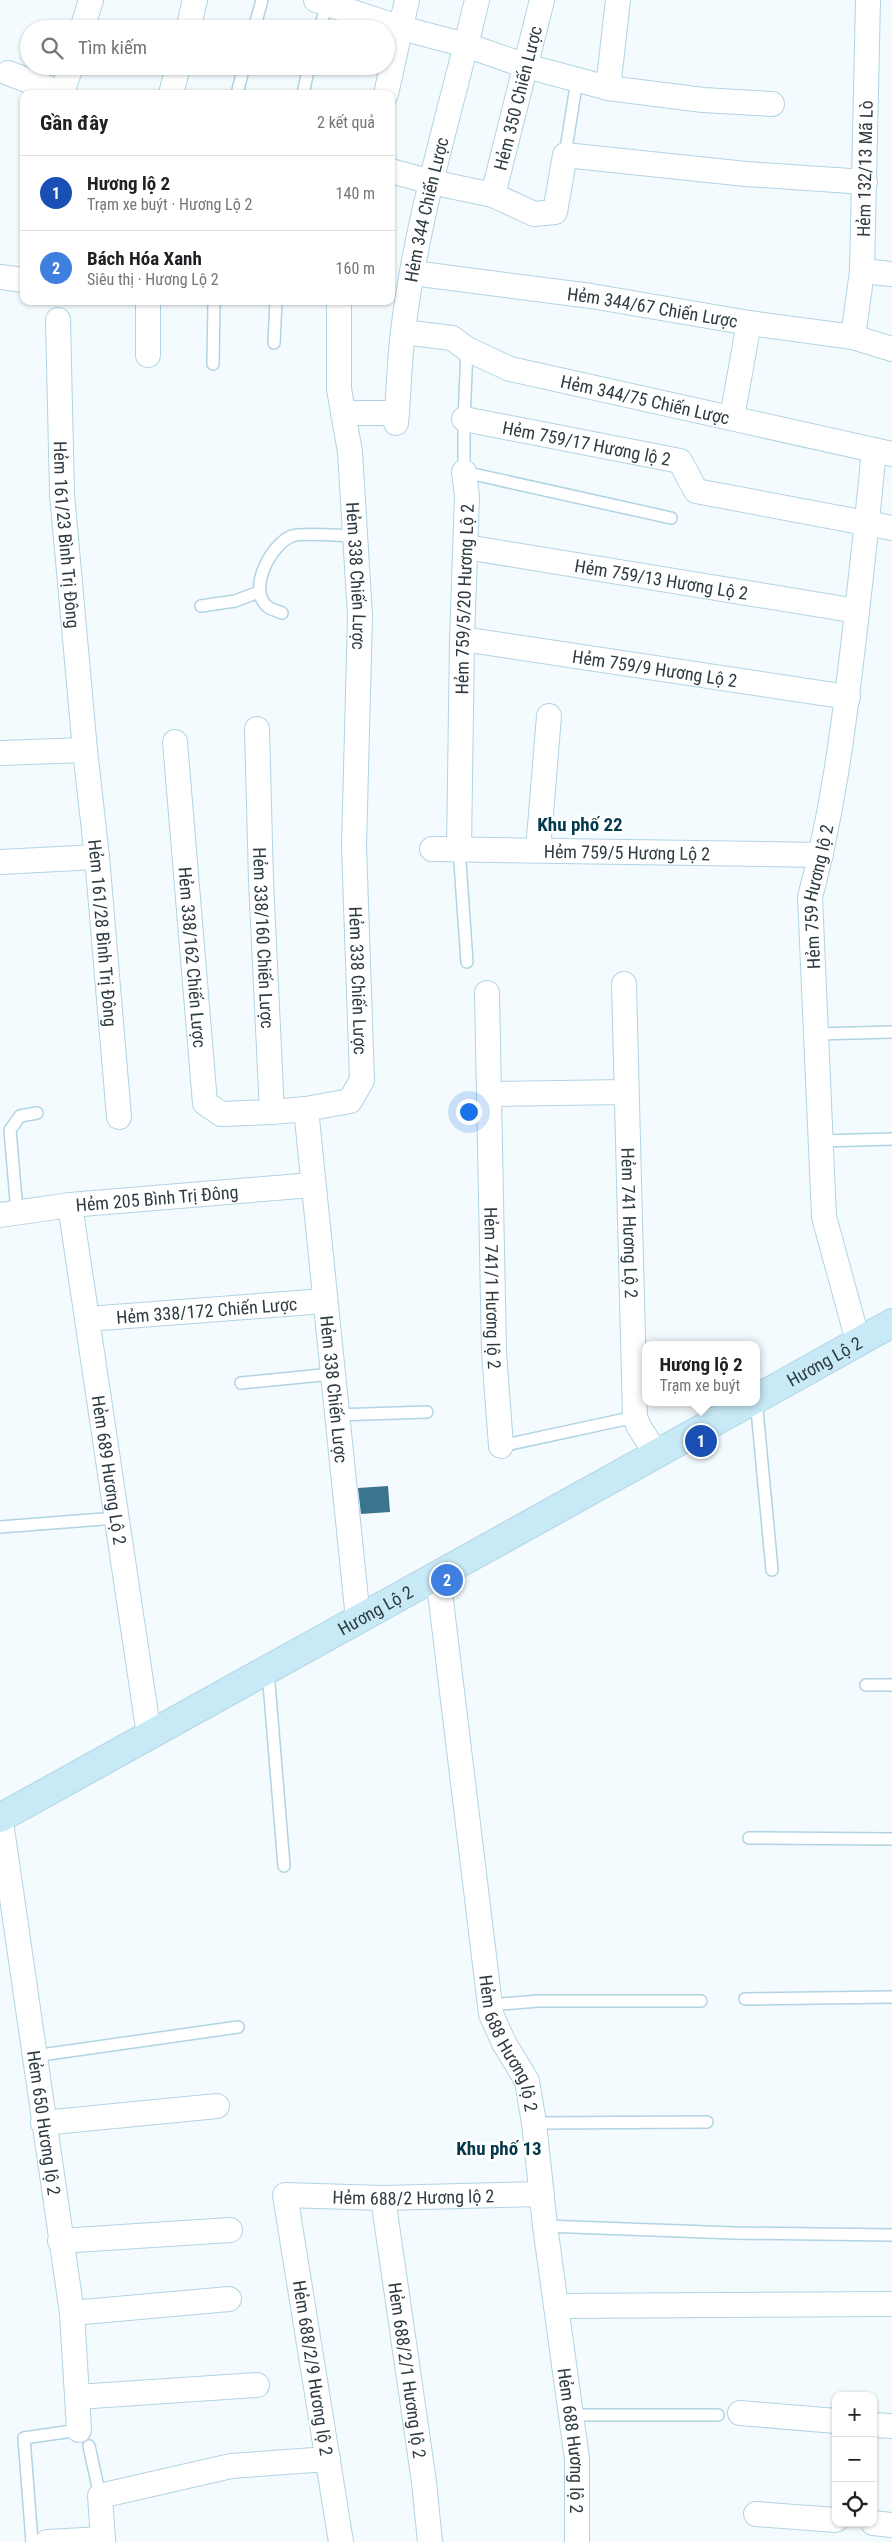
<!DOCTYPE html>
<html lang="vi">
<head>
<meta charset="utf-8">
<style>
	:root { --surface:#fff; --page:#f6f6f6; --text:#202124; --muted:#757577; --line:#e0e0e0; --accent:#346f87 }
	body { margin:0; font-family:"Roboto Condensed",sans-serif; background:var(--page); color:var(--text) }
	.controls { position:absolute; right:15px; bottom:15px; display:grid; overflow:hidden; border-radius:10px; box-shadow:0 1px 4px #0004 }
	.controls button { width:45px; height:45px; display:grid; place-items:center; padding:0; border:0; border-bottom:1px solid var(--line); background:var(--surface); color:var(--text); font:25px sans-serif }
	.you { position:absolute; left:468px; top:1111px; width:18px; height:18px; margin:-12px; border:4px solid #fff; border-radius:50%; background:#1a73e8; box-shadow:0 0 0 8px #1a73e833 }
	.badge { display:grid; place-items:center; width:32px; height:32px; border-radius:50%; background:var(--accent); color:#fff; font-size:16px; font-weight:700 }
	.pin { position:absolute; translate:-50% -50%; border:2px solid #fff; box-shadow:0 1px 5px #0006 }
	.popup { position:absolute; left:642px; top:1341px; width:118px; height:65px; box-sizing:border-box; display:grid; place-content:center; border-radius:10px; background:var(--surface); filter:drop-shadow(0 1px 4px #0005); font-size:16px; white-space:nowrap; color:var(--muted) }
	.popup b { font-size:19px; color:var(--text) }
	.popup::after { content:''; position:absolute; left:50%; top:100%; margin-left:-10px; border:10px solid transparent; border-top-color:var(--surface) }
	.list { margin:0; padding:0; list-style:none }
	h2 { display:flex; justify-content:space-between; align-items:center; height:65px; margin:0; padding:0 20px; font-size:21px }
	h2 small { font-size:16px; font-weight:400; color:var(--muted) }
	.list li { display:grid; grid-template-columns:32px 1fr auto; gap:15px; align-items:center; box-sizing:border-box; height:75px; padding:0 20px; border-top:1px solid var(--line) }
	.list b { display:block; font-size:19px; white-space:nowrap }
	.list p { margin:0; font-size:16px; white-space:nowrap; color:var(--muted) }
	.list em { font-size:16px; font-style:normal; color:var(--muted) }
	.icon { flex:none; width:28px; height:28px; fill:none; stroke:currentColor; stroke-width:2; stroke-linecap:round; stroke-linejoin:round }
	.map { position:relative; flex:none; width:892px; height:2542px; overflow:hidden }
	.search { position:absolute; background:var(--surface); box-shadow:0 1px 4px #0004; left:20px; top:20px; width:375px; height:55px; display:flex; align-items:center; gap:12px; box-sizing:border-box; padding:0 18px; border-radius:28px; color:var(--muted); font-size:19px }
	.panel { position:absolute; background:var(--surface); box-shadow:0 1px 4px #0004; left:20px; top:90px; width:375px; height:215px; border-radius:10px }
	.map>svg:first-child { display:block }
	.building { fill:#3a758d }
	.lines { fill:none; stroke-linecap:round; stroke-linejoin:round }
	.service-casing { stroke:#b1d4e3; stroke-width:14 }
	.minor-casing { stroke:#b1d4e3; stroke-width:26 }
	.secondary-casing { stroke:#b1d4e3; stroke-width:30 }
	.service { stroke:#fff; stroke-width:11 }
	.minor { stroke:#fff; stroke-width:24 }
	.secondary { stroke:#c8eaf7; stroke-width:28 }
	.labels { text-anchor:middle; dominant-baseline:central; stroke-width:5; stroke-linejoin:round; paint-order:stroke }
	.street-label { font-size:18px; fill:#2e3c42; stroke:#fff }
	.neighbourhood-label { font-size:19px; font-weight:bold; fill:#04394b; stroke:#fff }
</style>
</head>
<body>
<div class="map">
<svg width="892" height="2542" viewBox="0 0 892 2542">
	<rect width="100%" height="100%" fill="#f4fbfe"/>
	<!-- building -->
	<polygon class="building" points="388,1486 390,1512 361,1514 358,1488"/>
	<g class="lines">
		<defs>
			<g id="service">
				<polyline points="254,29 262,0"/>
				<polyline points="320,29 327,2"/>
				<polyline points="237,94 244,66"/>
				<polyline points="303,94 309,66"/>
				<polyline points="565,155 577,80"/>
				<polyline points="274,343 276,301"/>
				<polyline points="467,349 464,419 464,472 671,518"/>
				<polyline points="213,364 214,301"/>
				<polyline points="201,606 235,601 259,592"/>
				<path d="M 282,613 C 278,611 272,610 268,607 C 246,590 272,543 292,536 C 302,532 342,536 355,536"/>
				<polyline points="459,849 467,962"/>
				<polyline points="816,1034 892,1032"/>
				<polyline points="821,1141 892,1139"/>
				<polyline points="17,1212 10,1130 20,1116 37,1113"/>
				<polyline points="241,1383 332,1374"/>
				<polyline points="756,1399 772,1570"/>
				<polyline points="337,1415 427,1412"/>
				<polyline points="501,1446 635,1417"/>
				<polyline points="0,1527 116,1518"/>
				<polyline points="268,1671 284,1866"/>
				<polyline points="866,1685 892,1685"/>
				<polyline points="749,1838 892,1839"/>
				<polyline points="745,1999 892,1997"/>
				<polyline points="489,2005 538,2001 701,2001"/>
				<polyline points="34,2056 238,2027"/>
				<polyline points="534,2123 707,2122"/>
				<polyline points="545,2226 734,2233 892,2235"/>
				<polyline points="571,2415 718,2415"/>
				<polyline points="89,2446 100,2496"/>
				<polyline points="32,2542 24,2438 79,2430"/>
			</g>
			<g id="minor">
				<polyline points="316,0 401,28 466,45 526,66 608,88 703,100 772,104"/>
				<polyline points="82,29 91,0"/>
				<polyline points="188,29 195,0"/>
				<polyline points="8,73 64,94"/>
				<polyline points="608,88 618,0"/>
				<polyline points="62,93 71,66"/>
				<polyline points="171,94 178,66"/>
				<polyline points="386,94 407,0"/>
				<polyline points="391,171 431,182 493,195 534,214 555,212 565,155 746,174 865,182"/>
				<path id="s1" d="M 493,195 L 542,0"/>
				<polyline points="862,271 892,274"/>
				<path id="s2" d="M 413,273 L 591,296 L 749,323 L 853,337 L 892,349"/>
				<polyline points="0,277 24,280"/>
				<path id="s3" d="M 339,301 L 339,389 L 350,452 L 360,616 L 354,846 L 362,1080 L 350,1101 L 306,1109 L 358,1619"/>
				<path id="s4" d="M 58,320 L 62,494 L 85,750 L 97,857 L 119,1117"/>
				<path id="s5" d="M 403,332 L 452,338 L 467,349 L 510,369 L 892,454"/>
				<path id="s6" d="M 853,337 L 862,271 L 868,0"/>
				<polyline points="148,355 148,301"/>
				<polyline points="343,413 397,413"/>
				<polyline points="732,417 749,323"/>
				<path id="s7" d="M 464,419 L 680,461 L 696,491 L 892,528"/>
				<path id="s8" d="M 396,423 C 399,393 399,363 403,332 C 416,220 451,110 477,0"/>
				<path id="s9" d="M 466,547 L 857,611"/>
				<path id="s10" d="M 462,639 L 848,697"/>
				<path id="s11" d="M 257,729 L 261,881 L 272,1112 L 306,1109"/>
				<path id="s12" d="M 175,742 L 205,1103 L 221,1114 L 272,1112"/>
				<polyline points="0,753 85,750"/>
				<path id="s13" d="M 432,849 L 821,855"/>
				<path id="s14" d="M 459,849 L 462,639 L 467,496 L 464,472"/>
				<polyline points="538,850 549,716"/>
				<polyline points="0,862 97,857"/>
				<path id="s15" d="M 624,984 L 635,1417 L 639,1427 L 657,1455"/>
				<path id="s16" d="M 487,993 L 494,1352 L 501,1446"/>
				<polyline points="489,1094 626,1092"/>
				<path id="s17" d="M 70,1205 L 149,1735"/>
				<path id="s18" d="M 0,1215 L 70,1205 L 312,1185"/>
				<path id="s19" d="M 88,1319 L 325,1301"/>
				<path id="s20" d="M 858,1341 L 824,1217 L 810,897 C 835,804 846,708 857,612 C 863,558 869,504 874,450"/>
				<path id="s21" d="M 438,1576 L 491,2014 L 504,2043 L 527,2081 L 534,2123 L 545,2226 L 577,2459 L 577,2542"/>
				<path id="s22" d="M 0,1815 L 72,2313 L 79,2430"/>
				<polyline points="43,2123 217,2106"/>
				<path id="s23" d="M 383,2198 L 424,2482 L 430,2542"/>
				<polyline points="60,2241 230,2230"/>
				<polyline points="556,2306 892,2304"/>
				<polyline points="72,2313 229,2299"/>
				<polyline points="77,2397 257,2385"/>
				<polyline points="740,2413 836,2421"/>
				<polyline points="873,2425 892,2426"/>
				<polyline points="756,2514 836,2520"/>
				<polyline points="873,2523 892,2525"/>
				<polyline points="103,2539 100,2496 231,2466 328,2459"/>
				<polyline points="47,2542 103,2539 103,2542"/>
				<path id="s24" d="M 341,2542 L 285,2195 L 383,2198 L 542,2194"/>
			</g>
			<g id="secondary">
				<path id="s25" d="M 756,1399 L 892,1323"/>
				<path id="s26" d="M 0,1818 L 750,1402"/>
			</g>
		</defs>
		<!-- service casing -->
		<use href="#service" class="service-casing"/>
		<!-- minor casing -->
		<use href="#minor" class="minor-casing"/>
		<!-- secondary casing -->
		<use href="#secondary" class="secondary-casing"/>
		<!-- service -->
		<use href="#service" class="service"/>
		<!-- minor -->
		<use href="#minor" class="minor"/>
		<!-- secondary -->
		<use href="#secondary" class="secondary"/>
	</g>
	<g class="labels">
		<!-- street labels -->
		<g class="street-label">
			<text stroke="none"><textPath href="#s1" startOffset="100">Hẻm 350 Chiến Lược</textPath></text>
			<text stroke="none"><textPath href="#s6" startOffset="169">Hẻm 132/13 Mã Lò</textPath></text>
			<text stroke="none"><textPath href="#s8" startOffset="216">Hẻm 344 Chiến Lược</textPath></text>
			<text stroke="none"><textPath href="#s2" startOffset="242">Hẻm 344/67 Chiến Lược</textPath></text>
			<text stroke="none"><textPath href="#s5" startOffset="254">Hẻm 344/75 Chiến Lược</textPath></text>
			<text stroke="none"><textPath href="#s7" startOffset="125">Hẻm 759/17 Hương lộ 2</textPath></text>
			<text stroke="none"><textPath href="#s4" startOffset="215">Hẻm 161/23 Bình Trị Đông</textPath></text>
			<text stroke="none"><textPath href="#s3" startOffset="276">Hẻm 338 Chiến Lược</textPath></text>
			<text stroke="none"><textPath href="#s9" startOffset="198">Hẻm 759/13 Hương Lộ 2</textPath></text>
			<text stroke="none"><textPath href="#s14" startOffset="250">Hẻm 759/5/20 Hương Lộ 2</textPath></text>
			<text stroke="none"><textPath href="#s10" startOffset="195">Hẻm 759/9 Hương Lộ 2</textPath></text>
			<text stroke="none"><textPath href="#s13" startOffset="195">Hẻm 759/5 Hương Lộ 2</textPath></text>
			<text stroke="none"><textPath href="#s20" startOffset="450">Hẻm 759 Hương lộ 2</textPath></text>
			<text stroke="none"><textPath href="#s4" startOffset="615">Hẻm 161/28 Bình Trị Đông</textPath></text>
			<text stroke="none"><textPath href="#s11" startOffset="209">Hẻm 338/160 Chiến Lược</textPath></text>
			<text stroke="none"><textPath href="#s12" startOffset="216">Hẻm 338/162 Chiến Lược</textPath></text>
			<text stroke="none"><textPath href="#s3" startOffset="681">Hẻm 338 Chiến Lược</textPath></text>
			<text stroke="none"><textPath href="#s18" startOffset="158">Hẻm 205 Bình Trị Đông</textPath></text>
			<text stroke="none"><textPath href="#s15" startOffset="239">Hẻm 741 Hương Lộ 2</textPath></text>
			<text stroke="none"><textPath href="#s16" startOffset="295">Hẻm 741/1 Hương lộ 2</textPath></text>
			<text stroke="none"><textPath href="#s19" startOffset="119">Hẻm 338/172 Chiến Lược</textPath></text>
			<text stroke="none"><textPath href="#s25" startOffset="78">Hương Lộ 2</textPath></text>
			<text stroke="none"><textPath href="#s3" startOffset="1131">Hẻm 338 Chiến Lược</textPath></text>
			<text stroke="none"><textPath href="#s17" startOffset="268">Hẻm 689 Hương Lộ 2</textPath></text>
			<text stroke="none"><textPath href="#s26" startOffset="429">Hương Lộ 2</textPath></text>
			<text stroke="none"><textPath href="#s21" startOffset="475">Hẻm 688 Hương lộ 2</textPath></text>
			<text stroke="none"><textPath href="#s22" startOffset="311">Hẻm 650 Hương lộ 2</textPath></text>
			<text stroke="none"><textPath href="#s24" startOffset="480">Hẻm 688/2 Hương lộ 2</textPath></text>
			<text transform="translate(313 2368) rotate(81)">Hẻm 688/2/9 Hương lộ 2</text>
			<text stroke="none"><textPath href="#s23" startOffset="174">Hẻm 688/2/1 Hương lộ 2</textPath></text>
			<text stroke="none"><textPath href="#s21" startOffset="880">Hẻm 688 Hương lộ 2</textPath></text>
		</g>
		<!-- neighbourhood labels -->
		<g class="neighbourhood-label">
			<text x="580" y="824">Khu phố 22</text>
			<text x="499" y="2148">Khu phố 13</text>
		</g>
	</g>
</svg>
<div class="controls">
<button>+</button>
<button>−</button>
<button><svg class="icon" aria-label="locate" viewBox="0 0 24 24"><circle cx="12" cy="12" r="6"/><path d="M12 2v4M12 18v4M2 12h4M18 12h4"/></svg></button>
</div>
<div class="you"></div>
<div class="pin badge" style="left:701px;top:1441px;background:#1a4fb4">1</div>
<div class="popup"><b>Hương lộ 2</b>Trạm xe buýt</div>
<div class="pin badge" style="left:447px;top:1580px;background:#3f7fe0">2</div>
<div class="search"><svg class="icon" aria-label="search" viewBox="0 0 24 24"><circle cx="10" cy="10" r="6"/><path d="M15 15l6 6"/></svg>Tìm kiếm</div>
<section class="panel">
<h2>Gần đây<small>2 kết quả</small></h2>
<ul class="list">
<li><span class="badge" style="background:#1a4fb4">1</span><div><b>Hương lộ 2</b><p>Trạm xe buýt · Hương Lộ 2</p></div><em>140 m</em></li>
<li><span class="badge" style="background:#3f7fe0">2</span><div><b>Bách Hóa Xanh</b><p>Siêu thị · Hương Lộ 2</p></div><em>160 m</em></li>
</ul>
</section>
</div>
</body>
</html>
